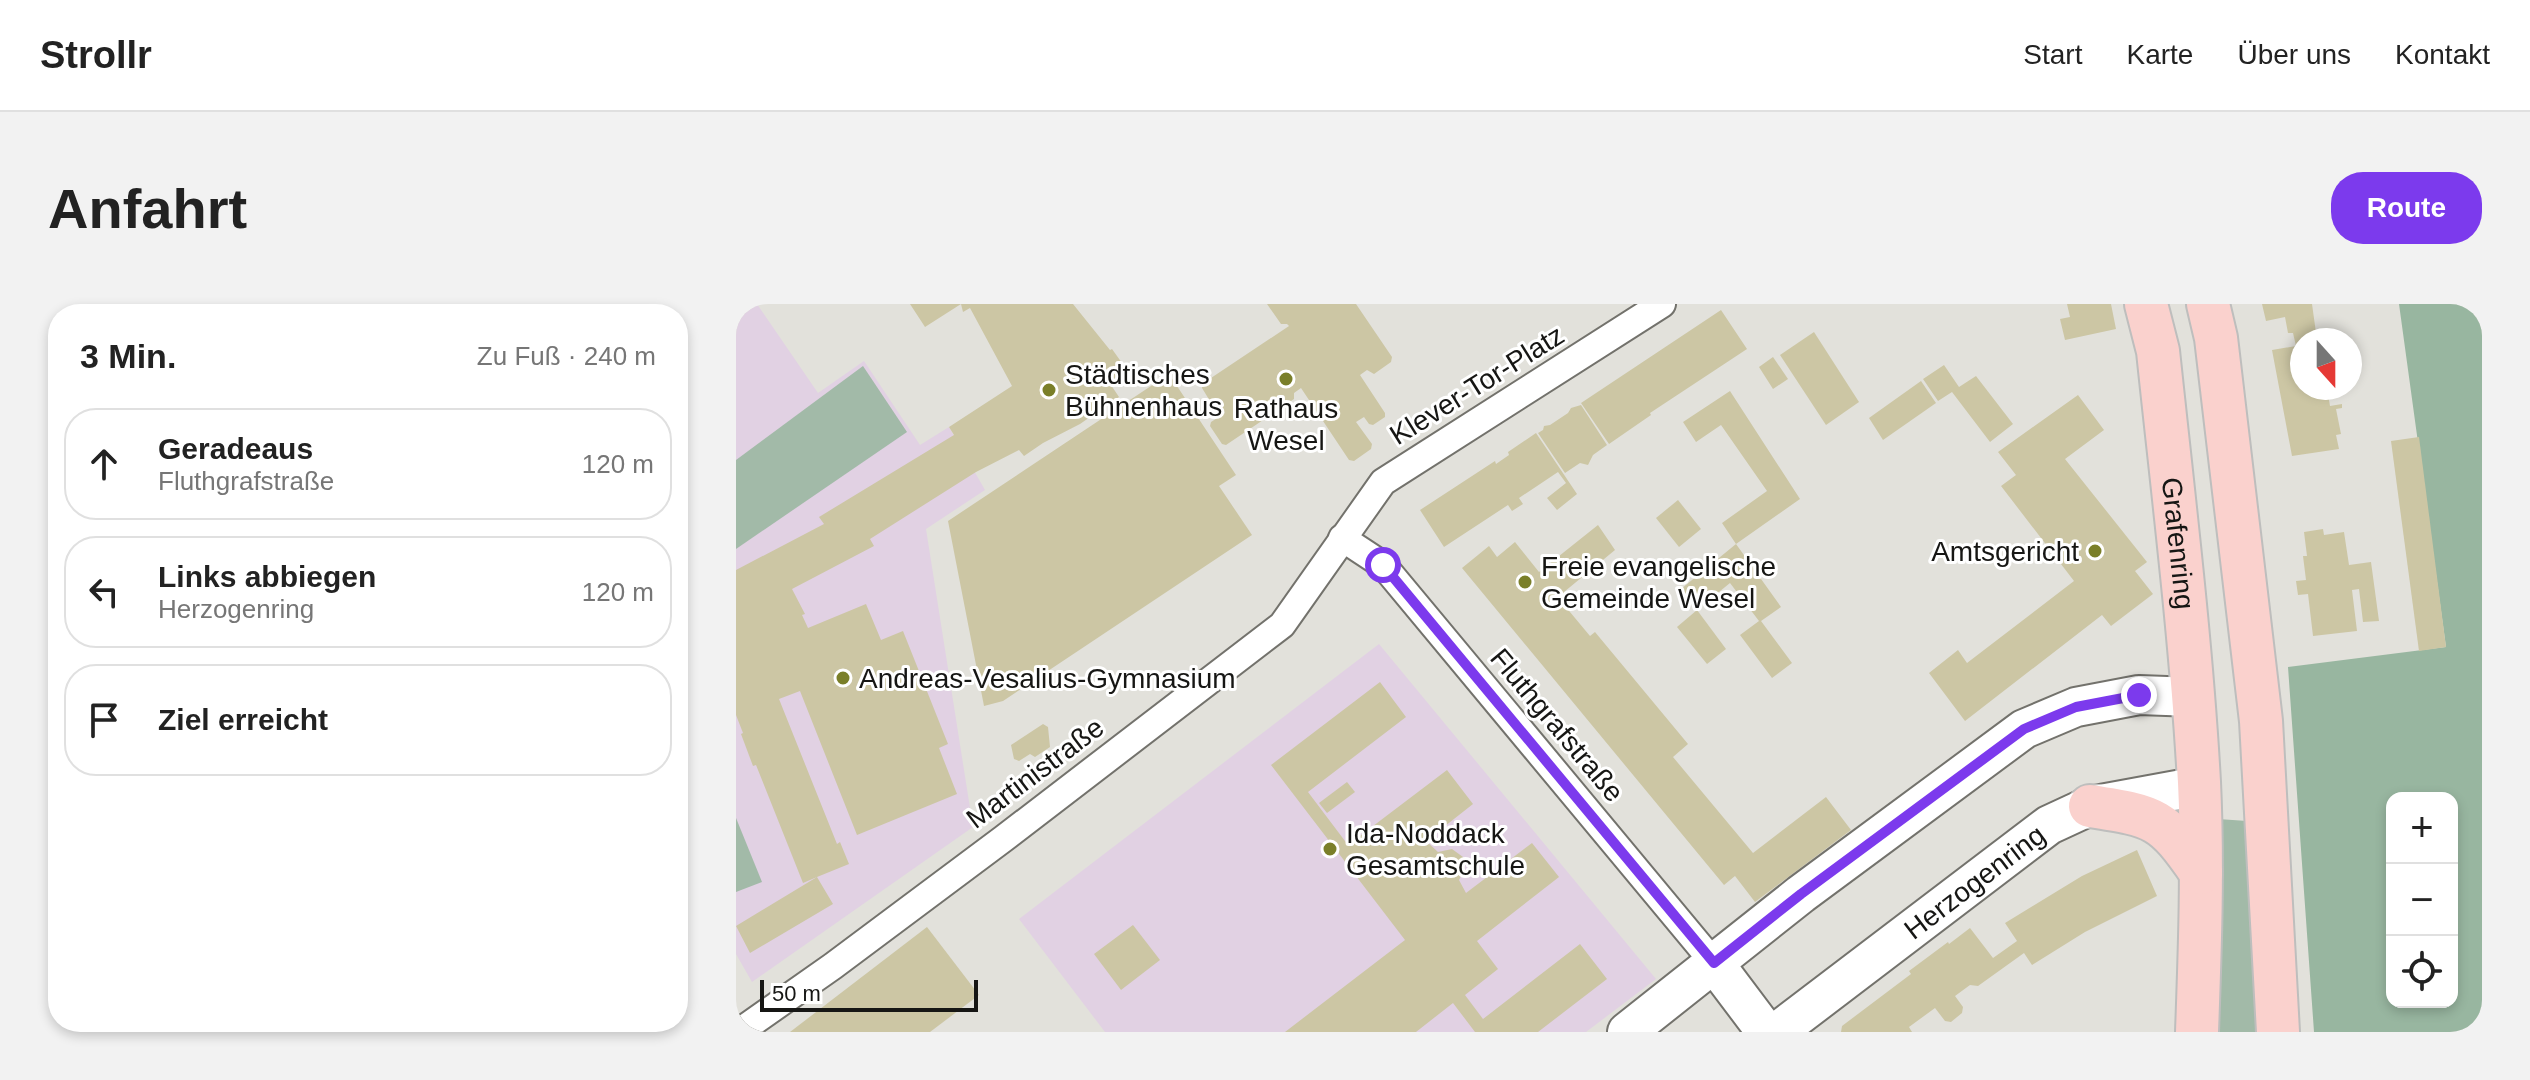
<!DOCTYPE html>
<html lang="de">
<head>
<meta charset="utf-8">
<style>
	:root { --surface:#fff; --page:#f2f2f2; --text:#222; --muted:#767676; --line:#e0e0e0; --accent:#7c3aed }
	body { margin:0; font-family:Arial,sans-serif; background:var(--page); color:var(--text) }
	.controls { position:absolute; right:24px; bottom:24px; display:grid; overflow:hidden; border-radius:16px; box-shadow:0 4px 12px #0003 }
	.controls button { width:72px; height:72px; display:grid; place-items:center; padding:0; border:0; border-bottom:2px solid var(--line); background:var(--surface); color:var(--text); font:40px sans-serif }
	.compass { position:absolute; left:1554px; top:24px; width:72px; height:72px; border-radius:50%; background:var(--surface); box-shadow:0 4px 12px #0003; rotate:159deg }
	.scale { position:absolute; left:24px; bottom:20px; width:218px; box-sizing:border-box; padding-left:8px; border:4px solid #161614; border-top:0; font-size:22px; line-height:28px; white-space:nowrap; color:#161614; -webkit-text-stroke:6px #fff; paint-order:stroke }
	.stop { position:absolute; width:24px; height:24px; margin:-18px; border:6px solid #7c3aed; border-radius:50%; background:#fff }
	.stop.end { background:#7c3aed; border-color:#fff; box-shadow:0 2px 8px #0008 }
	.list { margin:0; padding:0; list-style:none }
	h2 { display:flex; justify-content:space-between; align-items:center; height:104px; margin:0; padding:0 32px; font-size:34px }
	h2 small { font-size:26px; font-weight:400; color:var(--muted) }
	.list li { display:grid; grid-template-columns:52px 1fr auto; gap:24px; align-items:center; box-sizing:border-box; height:112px; margin:0 16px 16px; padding:0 16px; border:2px solid var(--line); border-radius:32px }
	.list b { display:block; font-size:30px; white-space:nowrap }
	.list p { margin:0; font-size:26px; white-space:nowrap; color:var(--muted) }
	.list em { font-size:26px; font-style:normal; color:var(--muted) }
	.icon { flex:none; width:44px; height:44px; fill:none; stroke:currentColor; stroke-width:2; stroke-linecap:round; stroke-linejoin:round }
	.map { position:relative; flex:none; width:1746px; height:728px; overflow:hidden; border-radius:32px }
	header { display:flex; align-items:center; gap:48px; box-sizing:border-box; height:112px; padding:0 40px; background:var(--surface); border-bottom:2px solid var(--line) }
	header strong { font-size:38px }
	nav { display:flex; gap:44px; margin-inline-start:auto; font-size:28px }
	.intro { display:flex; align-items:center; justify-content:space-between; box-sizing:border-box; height:192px; padding:0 48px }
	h1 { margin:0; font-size:56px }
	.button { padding:20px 36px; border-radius:32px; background:var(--accent); color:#fff; font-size:28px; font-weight:700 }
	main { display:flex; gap:48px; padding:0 48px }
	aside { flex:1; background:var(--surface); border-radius:32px; box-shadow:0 4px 12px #0003 }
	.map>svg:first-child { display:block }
	.education { fill:#e1d1e3 }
	.green { fill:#a2baa8 }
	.forest { fill:#98b6a0; fill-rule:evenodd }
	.building { fill:#ccc6a4 }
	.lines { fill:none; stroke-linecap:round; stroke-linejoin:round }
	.street-casing { stroke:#73726c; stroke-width:30 }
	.secondary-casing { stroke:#73726c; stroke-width:42 }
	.primary-casing { stroke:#bebebd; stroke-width:46 }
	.street { stroke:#fff; stroke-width:26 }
	.secondary { stroke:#fff; stroke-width:38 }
	.primary { stroke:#fad1cd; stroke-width:42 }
	.route { stroke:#7c3aed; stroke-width:10 }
	.poi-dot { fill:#7a7f29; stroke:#fff; stroke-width:3 }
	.labels { text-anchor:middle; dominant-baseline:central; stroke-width:6; stroke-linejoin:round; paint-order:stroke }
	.poi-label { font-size:28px; fill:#161614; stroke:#fff; text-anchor:start }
	.street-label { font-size:28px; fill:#161614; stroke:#fff }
</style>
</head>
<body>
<header>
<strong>Strollr</strong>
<nav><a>Start</a><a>Karte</a><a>Über uns</a><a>Kontakt</a></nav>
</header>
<div class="intro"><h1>Anfahrt</h1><a class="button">Route</a></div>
<main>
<aside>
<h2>3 Min.<small>Zu Fuß · 240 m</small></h2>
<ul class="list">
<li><svg class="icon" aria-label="ahead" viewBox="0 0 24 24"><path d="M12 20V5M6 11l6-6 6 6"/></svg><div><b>Geradeaus</b><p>Fluthgrafstraße</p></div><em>120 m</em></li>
<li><svg class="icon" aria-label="left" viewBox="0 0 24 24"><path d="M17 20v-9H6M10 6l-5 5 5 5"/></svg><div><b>Links abbiegen</b><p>Herzogenring</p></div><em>120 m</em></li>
<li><svg class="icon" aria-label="arrive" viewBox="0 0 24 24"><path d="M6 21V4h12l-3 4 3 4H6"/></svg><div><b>Ziel erreicht</b></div></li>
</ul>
</aside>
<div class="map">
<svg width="1746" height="728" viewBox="0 0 1746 728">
	<rect width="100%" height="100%" fill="#e2e1db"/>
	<!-- education -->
	<g class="education">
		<polygon points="4,0 21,0 82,89 128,57 184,141 213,123 249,186 190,225 237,523 16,678 0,650 0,3"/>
		<polygon points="643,340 920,675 850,728 369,728 283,615"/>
	</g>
	<!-- green -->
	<g class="green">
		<polygon points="127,62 171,128 0,245 0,156"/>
		<polygon points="0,514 26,578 0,588"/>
		<polygon points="1482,515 1511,517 1523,728 1479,728"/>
	</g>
	<!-- forest -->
	<path class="forest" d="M 1663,0 L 1746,0 L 1746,728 L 1578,728 L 1552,363 L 1710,343 ZM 1656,494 L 1716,494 L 1716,698 L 1656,698 Z"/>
	<!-- building -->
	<g class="building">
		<polygon points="174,0 337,0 374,46 376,45 391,66 373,78 383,93 344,120 307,139 288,152 283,146 240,168 134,235 138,242 56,285 69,310 66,311 72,324 130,300 145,336 167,327 212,440 203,444 221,490 121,531 64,387 43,395 101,540 104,538 113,560 81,573 97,600 14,649 0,622 81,573 67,579 20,461 17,462 5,430 7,429 0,411 0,266 88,220 83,213 218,131 213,123 276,82 234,4 227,8 225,0 189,23"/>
		<polygon points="531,0 620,0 656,53 655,58 638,70 631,66 624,71 649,109 649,113 637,121 633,120 628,113 620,118 636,140 635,145 618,157 613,156 565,84 558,89 558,95 490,141 486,140 474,122 475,118 489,109 484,101 477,102 466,84 466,80 553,22 551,20 545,20"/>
		<polygon points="1331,0 1375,0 1380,25 1329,36 1324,15 1334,13"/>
		<polygon points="1526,0 1576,0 1581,36 1566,36 1566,84 1591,84 1594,102 1606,100 1606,104 1600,105 1605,130 1600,131 1603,145 1556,152 1536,46 1560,42 1557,29 1552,29 1549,13 1530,17"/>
		<polygon points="985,6 1011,45 914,109 915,111 873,140 845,99"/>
		<polygon points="1078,28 1123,98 1090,121 1044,51"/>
		<polygon points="1037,53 1052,75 1037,85 1023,63"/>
		<polygon points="1208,61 1223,83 1240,72 1277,120 1254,138 1216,88 1202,97 1187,75"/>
		<polygon points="433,70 500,171 483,182 516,231 267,397 248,402 212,217"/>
		<polygon points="1185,77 1200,99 1147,136 1133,114"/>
		<polygon points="994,87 1064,195 1000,240 986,219 1031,187 985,121 960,138 947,118"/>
		<polygon points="1342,91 1368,126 1329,155 1411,258 1399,267 1417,290 1375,322 1366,311 1229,417 1193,369 1222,346 1231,359 1338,277 1265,182 1280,171 1262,148"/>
		<polygon points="845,101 871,141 857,151 852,161 844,159 829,169 802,129 807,126 808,122 814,121 832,109 835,104"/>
		<polygon points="800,129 841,190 821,206 811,194 830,179 822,168 783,194 787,200 776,207 772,201 708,243 684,206 759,157 760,160 773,151 772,148"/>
		<polygon points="1683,133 1710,343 1683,347 1655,137"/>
		<polygon points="942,196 965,225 943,243 920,214"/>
		<polygon points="862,221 879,246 828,288 835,297 829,302 854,332 859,328 952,440 937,453 1017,549 1090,493 1115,526 1019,598 999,572 988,581 726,264 753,242 761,253 779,238 803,268"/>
		<polygon points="1587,225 1588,231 1608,228 1613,261 1635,258 1643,317 1627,318 1623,285 1616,286 1621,327 1577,332 1572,290 1562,291 1560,277 1570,276 1567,252 1571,252 1568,228"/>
		<polygon points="1000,240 1045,303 1025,317 1056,359 1036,374 1004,331 1023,317 994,279 962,305 945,285"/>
		<polygon points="961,306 990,345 971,360 941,323"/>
		<polygon points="644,378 670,413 572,488 612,541 711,466 737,500 690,537 702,548 716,545 727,553 729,564 723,576 730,589 796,539 823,573 741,637 762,665 729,691 747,715 844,640 871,675 802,728 739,728 717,699 680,728 549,728 669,636 535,461"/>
		<polygon points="307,420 312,423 314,443 299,453 294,450 283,457 278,455 275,441"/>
		<polygon points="611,478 619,488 591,509 583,499"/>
		<polygon points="1401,546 1421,592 1349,628 1296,661 1288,649 1242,682 1234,681 1219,692 1227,703 1226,709 1215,718 1209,717 1199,704 1173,723 1176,728 1105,728 1106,722 1175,670 1173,667 1212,638 1213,640 1234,624 1257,654 1281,637 1269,619 1346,572"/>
		<polygon points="397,621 424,656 385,686 358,650"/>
		<polygon points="191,623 243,691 194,728 54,728"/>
	</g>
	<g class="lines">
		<defs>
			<g id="street">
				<polyline points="606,234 647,261 978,659"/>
				<polyline points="3,728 97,662 267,535 546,321 647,178 926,0"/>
			</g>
			<g id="secondary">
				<polyline points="978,659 1030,728"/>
				<polyline points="891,728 1065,590 1288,425 1340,403 1403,391 1458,393"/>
				<path id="s1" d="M 1041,728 L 1313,521 L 1354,502 L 1463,482"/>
			</g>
			<g id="primary">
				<path id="s2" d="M 1410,0 L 1422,47 C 1437,190 1455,334 1463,478 C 1467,561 1464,645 1461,728"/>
				<polyline points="1472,0 1480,34 1525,417 1542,728"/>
				<path d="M 1354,502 C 1420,512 1427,514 1465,569"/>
			</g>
		</defs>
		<!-- street casing -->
		<use href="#street" class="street-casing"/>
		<!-- secondary casing -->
		<use href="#secondary" class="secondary-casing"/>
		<!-- primary casing -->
		<use href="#primary" class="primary-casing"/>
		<!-- street -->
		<use href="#street" class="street"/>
		<!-- secondary -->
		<use href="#secondary" class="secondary"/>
		<!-- primary -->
		<use href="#primary" class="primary"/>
	</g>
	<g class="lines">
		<!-- route -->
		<polyline class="route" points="647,261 978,659 1065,590 1288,425 1340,403 1403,391"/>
	</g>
	<!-- markers -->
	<g class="poi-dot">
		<circle cx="550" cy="75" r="8"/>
		<circle cx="313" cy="86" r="8"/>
		<circle cx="1359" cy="247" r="8"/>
		<circle cx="789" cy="278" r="8"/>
		<circle cx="107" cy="374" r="8"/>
		<circle cx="594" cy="545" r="8"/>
	</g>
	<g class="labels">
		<!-- poi labels -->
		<g class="poi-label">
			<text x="329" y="70">Städtisches<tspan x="329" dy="32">Bühnenhaus</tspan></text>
			<text x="550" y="104" text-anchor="middle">Rathaus<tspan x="550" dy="32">Wesel</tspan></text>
			<text x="1343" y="247" text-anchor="end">Amtsgericht</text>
			<text x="805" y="262">Freie evangelische<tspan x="805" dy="32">Gemeinde Wesel</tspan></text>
			<text x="123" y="374">Andreas-Vesalius-Gymnasium</text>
			<text x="610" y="529">Ida-Noddack<tspan x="610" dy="32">Gesamtschule</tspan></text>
		</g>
		<!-- street labels -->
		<g class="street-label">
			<text transform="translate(741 81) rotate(-32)">Klever-Tor-Platz</text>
			<text stroke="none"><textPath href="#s2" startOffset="242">Grafenring</textPath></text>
			<text transform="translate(821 421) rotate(50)">Fluthgrafstraße</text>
			<text transform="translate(299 469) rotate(-37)">Martinistraße</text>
			<text stroke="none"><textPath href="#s1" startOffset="248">Herzogenring</textPath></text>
		</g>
	</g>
</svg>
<div class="controls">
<button>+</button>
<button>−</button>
<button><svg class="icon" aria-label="locate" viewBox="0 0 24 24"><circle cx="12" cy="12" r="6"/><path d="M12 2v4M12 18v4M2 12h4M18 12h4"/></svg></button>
</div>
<svg class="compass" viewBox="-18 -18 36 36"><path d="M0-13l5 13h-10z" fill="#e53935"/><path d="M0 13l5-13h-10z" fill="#767676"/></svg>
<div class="scale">50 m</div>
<div class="stop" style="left:647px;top:261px"></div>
<div class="stop end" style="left:1403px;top:391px"></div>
</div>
</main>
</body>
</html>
